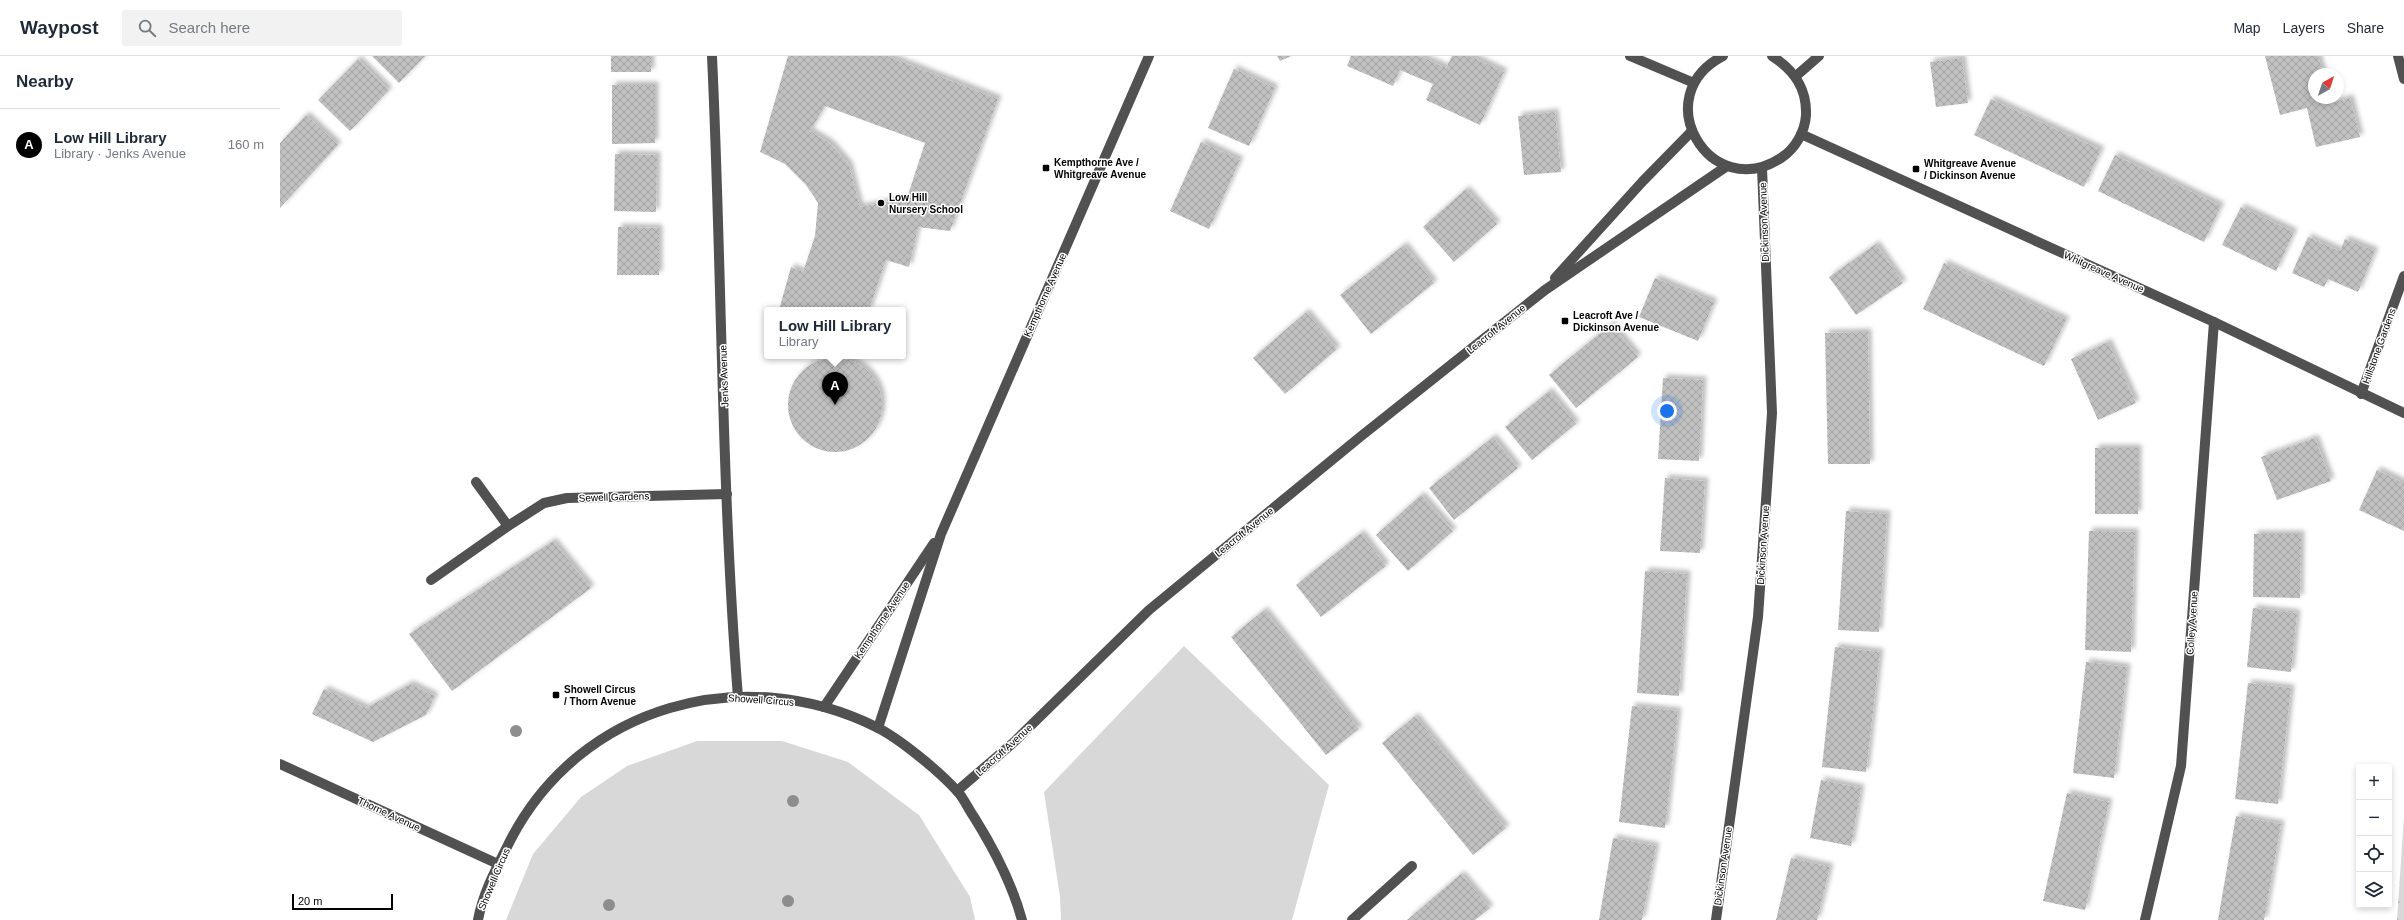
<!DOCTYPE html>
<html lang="en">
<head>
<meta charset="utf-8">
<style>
	:root { --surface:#fff; --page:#f2f2f3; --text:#1f2937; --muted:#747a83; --line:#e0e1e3; --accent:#000 }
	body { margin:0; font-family:Arial,sans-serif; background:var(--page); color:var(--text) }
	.controls { position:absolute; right:12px; bottom:12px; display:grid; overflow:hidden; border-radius:4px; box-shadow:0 2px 6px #0003 }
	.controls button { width:36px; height:36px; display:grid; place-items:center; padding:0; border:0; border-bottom:1px solid var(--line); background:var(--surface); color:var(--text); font:20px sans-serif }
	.compass { position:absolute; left:2028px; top:12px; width:36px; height:36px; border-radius:50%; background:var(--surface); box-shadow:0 2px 6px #0003; rotate:39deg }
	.scale { position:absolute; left:12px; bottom:10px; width:101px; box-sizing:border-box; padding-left:4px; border:2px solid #000; border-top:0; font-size:11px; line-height:14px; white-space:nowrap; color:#000; -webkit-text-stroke:3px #fff; paint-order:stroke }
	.you { position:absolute; left:1387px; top:355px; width:14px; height:14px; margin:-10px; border:3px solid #fff; border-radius:50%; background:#1a73e8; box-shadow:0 0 0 6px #1a73e833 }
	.badge { display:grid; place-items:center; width:26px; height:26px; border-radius:50%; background:var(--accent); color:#fff; font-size:13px; font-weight:700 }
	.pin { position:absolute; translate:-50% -33px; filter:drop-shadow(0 1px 2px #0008) }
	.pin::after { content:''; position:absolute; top:21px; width:14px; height:12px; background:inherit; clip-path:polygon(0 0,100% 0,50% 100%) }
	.popup { position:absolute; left:484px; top:251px; width:142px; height:52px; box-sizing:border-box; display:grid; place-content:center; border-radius:4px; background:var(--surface); filter:drop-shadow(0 1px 3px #0005); font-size:13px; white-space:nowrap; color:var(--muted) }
	.popup b { font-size:15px; color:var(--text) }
	.popup::after { content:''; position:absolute; left:50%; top:100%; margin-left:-8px; border:8px solid transparent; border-top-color:var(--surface) }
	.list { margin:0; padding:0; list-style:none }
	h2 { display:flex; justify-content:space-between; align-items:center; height:52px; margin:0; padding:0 16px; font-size:17px }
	h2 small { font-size:13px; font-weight:400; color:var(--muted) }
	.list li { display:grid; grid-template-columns:26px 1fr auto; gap:12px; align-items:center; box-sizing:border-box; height:72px; padding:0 16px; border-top:1px solid var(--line) }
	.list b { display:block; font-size:15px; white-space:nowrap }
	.list p { margin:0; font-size:13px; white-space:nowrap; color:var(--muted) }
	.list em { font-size:13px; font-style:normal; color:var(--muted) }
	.icon { flex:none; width:22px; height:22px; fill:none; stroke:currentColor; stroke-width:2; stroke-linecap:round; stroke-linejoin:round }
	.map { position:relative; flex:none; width:2124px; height:864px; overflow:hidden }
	header { display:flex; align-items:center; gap:24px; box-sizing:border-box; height:56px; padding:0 20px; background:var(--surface); border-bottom:1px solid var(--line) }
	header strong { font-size:19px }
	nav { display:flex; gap:22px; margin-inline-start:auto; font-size:14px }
	.search { width:280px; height:36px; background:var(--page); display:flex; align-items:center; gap:10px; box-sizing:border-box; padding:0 14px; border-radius:4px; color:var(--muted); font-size:15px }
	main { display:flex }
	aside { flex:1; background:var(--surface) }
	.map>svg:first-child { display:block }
	.grass { fill:#d8d8d8 }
	.forest { fill:url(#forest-firs) }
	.building { fill:url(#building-cross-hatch); fill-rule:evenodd; filter:url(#shadow) }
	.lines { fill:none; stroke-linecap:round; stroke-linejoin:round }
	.minor { stroke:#515151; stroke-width:10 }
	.tree { fill:#8d8d8d }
	.poi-dot { fill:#000; stroke:#fff; stroke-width:1.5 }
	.labels { text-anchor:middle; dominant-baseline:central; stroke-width:3; stroke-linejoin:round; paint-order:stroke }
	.poi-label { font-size:10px; font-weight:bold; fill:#000; stroke:#fff; text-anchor:start }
	.street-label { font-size:10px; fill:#000; stroke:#fff }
</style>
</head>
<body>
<header>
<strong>Waypost</strong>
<div class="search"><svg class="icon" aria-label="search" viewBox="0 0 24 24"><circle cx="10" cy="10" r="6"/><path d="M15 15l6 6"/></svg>Search here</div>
<nav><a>Map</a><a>Layers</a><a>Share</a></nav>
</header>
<main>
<aside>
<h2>Nearby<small></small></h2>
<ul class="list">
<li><span class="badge">A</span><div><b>Low Hill Library</b><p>Library · Jenks Avenue</p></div><em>160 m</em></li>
</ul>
</aside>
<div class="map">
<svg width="2124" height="864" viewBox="0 0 2124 864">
	<defs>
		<pattern id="forest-firs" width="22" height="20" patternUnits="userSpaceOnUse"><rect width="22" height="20" fill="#d8d8d8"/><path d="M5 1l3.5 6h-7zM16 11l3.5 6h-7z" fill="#b8b8b8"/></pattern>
		<pattern id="building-cross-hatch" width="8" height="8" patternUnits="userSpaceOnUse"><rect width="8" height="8" fill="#c0c0c0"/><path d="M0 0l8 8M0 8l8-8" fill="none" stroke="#a3a3a3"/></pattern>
		<filter id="shadow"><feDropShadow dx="3.5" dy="-3.5" stdDeviation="2" flood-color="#0004"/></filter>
	</defs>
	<rect width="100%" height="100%" fill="#fff"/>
	<!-- grass -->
	<g class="grass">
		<polygon points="904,590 1049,729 1012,864 781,864 780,841 764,736"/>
		<polygon points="417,685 502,685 568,706 639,759 690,841 695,864 226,864 253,798 301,741 347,710"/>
	</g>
	<!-- forest -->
	<polygon class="forest" points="2124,760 2124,864 2117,864"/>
	<!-- building -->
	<g class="building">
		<polygon points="92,0 145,0 119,27"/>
		<rect x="331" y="0" width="40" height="16"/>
		<path d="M 508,0 L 607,0 L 718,43 L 670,175 L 638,171 L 629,211 L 606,204 L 589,254 L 499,254 L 511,211 L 523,216 L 535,180 L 538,147 L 526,129 L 505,108 L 480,96 ZM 545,50 L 645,87 L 627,142 L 580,151 L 569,109 L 551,88 L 530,75 Z"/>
		<polygon points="997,0 1011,0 1000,5"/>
		<polygon points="1071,0 1140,0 1166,12 1172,0 1190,0 1224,16 1200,69 1146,44 1153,28 1120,14 1113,30 1067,10"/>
		<polygon points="1985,0 2038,0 2043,18 2034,18 2034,42 2049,42 2050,47 2070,42 2080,81 2036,91 2027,52 2000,59"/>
		<polygon points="1682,2 1688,47 1656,51 1650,6"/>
		<polygon points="78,3 109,34 70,75 38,44"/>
		<polygon points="954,13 995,32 969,90 928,72"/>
		<polygon points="332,29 375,29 375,87 332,88"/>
		<polygon points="1711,43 1821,94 1804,131 1694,79"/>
		<polygon points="1275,56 1281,116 1244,119 1238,60"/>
		<polygon points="26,59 58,89 0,152 0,87"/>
		<polygon points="921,86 960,104 929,173 890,155"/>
		<polygon points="335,98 377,99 376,156 334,155"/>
		<polygon points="1835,99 1941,150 1924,186 1818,135"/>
		<polygon points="1186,133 1217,168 1174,206 1143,171"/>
		<polygon points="1961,151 2014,176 1996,215 1942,189"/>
		<polygon points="338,171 379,172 379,219 337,219"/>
		<polygon points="2028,181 2060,195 2065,183 2095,195 2078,236 2048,223 2044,231 2012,217"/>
		<polygon points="1596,188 1623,227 1576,259 1549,221"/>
		<polygon points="1124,189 1154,227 1091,278 1060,239"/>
		<polygon points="1664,207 1786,264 1764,310 1643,253"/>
		<polygon points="1375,222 1434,246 1418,285 1359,261"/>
		<polygon points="1026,256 1057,293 1005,338 973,302"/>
		<polygon points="1331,268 1358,301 1296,352 1269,319"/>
		<polygon points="1588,276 1590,408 1548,408 1545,277"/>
		<polygon points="1828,286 1856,347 1818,364 1791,303"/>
		<circle cx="555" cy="349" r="47"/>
		<polygon points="1383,322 1423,324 1419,405 1378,403"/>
		<polygon points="1269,335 1296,368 1252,404 1225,371"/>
		<polygon points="1213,381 1238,412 1174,464 1149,432"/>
		<polygon points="2035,382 2051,425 1997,444 1981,401"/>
		<rect x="1815" y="392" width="43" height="66"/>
		<polygon points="2097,414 2124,427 2124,475 2079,454"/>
		<polygon points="1385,422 1425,425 1420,497 1380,495"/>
		<polygon points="1141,439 1173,475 1128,515 1096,479"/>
		<polygon points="1566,455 1607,458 1599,576 1558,574"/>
		<polygon points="1809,475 1855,476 1851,596 1805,594"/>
		<polygon points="1081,477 1106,510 1041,561 1016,529"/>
		<polygon points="1974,478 2021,478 2020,542 1973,541"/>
		<polygon points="273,485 311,532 172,635 129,578"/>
		<polygon points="1365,515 1407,518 1399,640 1357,637"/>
		<polygon points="1973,552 2017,557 2011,616 1967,611"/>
		<polygon points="984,554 1079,673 1046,699 951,581"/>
		<polygon points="1555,591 1600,596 1586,716 1542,711"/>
		<polygon points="1806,606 1847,611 1834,722 1793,717"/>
		<polygon points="1968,627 2011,632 1998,748 1955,743"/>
		<polygon points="130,628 155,640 146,659 93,686 32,658 44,633 86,652"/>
		<polygon points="1352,650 1398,655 1385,772 1339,766"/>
		<polygon points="1135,660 1226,772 1193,799 1102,687"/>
		<polygon points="1541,724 1581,732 1571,790 1530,782"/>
		<polygon points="1787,737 1829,746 1805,854 1763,845"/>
		<polygon points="1956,760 2001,768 1984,864 1938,864"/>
		<polygon points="1333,782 1376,790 1362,864 1319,864"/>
		<polygon points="1511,802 1550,811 1537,864 1496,864"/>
		<polygon points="1181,818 1210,852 1195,864 1127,864"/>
	</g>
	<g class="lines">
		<!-- minor -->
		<g class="minor">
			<path d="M 432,0 C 442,213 441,428 458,641"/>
			<polyline points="1350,0 1414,27"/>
			<path d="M 1443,0 C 1366,40 1430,148 1501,102 C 1515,93 1525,76 1526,59 C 1527,32 1514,14 1492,0"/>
			<polyline points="2118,0 2124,23"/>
			<polyline points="1516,20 1539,0"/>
			<polyline points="1521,78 1934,266 2124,357"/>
			<polyline points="1275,222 1363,125 1412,75"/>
			<polyline points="2081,338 2124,220"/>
			<polyline points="196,426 228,470"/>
			<polyline points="151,524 228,470 264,447 287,442 447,438"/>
			<polyline points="544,651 654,487"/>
			<polyline points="598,672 661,478 869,0"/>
			<polyline points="0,708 218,808"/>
			<polyline points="677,735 733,687 869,554 1080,381 1265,234 1447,110"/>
			<path d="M 198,864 C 203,836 218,809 231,783 C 301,649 463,605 596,671 C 619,682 660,716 677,735 C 684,742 688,753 694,761 C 714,793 732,827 742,864"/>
			<polyline points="1072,864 1132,810"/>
			<polyline points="1436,864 1478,561 1492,357 1482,112"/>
			<polyline points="1865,864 1901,710 1934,266"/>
		</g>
	</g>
	<!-- trees -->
	<g class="tree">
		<circle cx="236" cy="675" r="6"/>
		<circle cx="513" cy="745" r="6"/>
		<circle cx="508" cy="845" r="6"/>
		<circle cx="329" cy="849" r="6"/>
	</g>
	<!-- markers -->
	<g class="poi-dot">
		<rect x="762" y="108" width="8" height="8" rx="2"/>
		<rect x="1632" y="109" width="8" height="8" rx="2"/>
		<circle cx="601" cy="147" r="4"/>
		<rect x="1281" y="261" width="8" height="8" rx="2"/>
		<rect x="272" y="635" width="8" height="8" rx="2"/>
	</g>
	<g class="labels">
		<!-- poi labels -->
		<g class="poi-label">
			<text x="774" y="106">Kempthorne Ave /<tspan x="774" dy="12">Whitgreave Avenue</tspan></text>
			<text x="1644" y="107">Whitgreave Avenue<tspan x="1644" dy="12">/ Dickinson Avenue</tspan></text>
			<text x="609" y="141">Low Hill<tspan x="609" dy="12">Nursery School</tspan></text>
			<text x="1293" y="259">Leacroft Ave /<tspan x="1293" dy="12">Dickinson Avenue</tspan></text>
			<text x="284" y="633">Showell Circus<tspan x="284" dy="12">/ Thorn Avenue</tspan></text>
		</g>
		<!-- street labels -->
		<g class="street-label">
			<text transform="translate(1484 166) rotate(-92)">Dickinson Avenue</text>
			<text transform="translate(1824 216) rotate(24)">Whitgreave Avenue</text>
			<text transform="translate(765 239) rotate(-66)">Kempthorne Avenue</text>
			<text transform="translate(1216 273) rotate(-39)">Leacroft Avenue</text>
			<text transform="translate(2099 290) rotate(-70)">Hillstone Gardens</text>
			<text transform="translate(444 320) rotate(-92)">Jenks Avenue</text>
			<text transform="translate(334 441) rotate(-2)">Sewell Gardens</text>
			<text transform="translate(964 476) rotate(-39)">Leacroft Avenue</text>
			<text transform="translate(1483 489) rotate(-86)">Dickinson Avenue</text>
			<text transform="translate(602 564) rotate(-56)">Kempthorne Avenue</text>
			<text transform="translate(1912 567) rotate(-86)">Colley Avenue</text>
			<text transform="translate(481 644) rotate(4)">Showell Circus</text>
			<text transform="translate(724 694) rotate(-42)">Leacroft Avenue</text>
			<text transform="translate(109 758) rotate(25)">Thorne Avenue</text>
			<text transform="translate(1443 810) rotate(-82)">Dickinson Avenue</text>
			<text transform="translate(214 823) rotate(-67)">Showell Circus</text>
		</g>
	</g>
</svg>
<div class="controls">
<button>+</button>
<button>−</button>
<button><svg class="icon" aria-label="locate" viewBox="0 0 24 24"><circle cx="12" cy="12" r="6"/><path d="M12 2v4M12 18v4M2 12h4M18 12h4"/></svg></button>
<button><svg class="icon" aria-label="layers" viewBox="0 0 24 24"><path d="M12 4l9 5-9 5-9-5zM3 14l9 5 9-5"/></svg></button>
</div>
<svg class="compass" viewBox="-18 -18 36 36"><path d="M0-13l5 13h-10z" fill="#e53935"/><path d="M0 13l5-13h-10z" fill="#747a83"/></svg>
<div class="scale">20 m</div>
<div class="you"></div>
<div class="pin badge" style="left:555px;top:349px">A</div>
<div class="popup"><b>Low Hill Library</b>Library</div>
</div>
</main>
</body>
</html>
